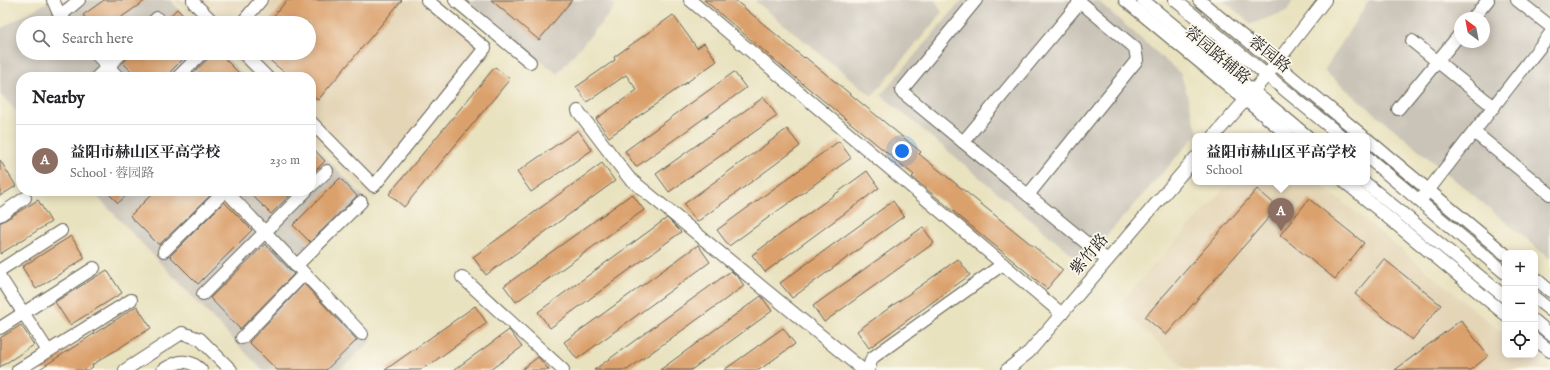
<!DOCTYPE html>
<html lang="en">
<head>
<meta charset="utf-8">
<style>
	:root { --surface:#fff; --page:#f2f2f2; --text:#202124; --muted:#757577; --line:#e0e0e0; --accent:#d1495b }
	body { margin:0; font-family:"IM FELL English","Noto Serif SC",serif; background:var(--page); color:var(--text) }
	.controls { position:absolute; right:12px; bottom:12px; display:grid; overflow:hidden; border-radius:8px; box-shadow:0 2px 10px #0003 }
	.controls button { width:36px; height:36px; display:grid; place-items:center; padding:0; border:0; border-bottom:1px solid var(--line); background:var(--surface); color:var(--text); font:20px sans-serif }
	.compass { position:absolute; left:1454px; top:12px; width:36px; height:36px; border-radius:50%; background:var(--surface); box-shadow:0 2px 10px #0003; rotate:328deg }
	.you { position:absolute; left:902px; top:151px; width:14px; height:14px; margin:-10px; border:3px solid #fff; border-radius:50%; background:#1a73e8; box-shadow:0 0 0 6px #1a73e833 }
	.badge { display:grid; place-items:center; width:26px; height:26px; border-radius:50%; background:var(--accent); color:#fff; font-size:13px; font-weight:700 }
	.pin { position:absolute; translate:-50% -33px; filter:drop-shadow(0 1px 2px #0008) }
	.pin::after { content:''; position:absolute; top:21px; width:14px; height:12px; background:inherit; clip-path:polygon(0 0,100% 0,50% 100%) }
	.popup { position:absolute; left:1192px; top:133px; width:178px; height:52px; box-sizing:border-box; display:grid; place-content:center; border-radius:8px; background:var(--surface); filter:drop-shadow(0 1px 3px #0005); font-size:13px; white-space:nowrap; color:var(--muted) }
	.popup b { font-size:15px; color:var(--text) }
	.popup::after { content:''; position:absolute; left:50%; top:100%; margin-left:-8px; border:8px solid transparent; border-top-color:var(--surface) }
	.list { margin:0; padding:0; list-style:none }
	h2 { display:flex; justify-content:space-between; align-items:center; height:52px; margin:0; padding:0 16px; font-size:17px }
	h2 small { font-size:13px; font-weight:400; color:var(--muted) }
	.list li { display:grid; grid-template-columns:26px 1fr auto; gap:12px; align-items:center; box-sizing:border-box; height:72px; padding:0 16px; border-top:1px solid var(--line) }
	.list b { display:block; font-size:15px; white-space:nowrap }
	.list p { margin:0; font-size:13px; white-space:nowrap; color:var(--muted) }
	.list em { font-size:13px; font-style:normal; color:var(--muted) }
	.icon { flex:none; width:22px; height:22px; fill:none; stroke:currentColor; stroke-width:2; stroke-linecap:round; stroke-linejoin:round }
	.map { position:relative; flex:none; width:1550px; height:370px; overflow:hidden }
	.search { position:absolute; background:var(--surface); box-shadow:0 2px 10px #0003; left:16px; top:16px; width:300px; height:44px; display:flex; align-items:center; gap:10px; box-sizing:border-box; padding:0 14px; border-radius:22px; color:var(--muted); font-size:15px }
	.panel { position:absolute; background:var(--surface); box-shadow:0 2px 10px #0003; left:16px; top:72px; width:300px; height:124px; border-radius:16px }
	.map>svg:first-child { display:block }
	.built { fill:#e4d5b7 }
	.industrial { fill:#c9c3b8; fill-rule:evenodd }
	.building { fill:#dba16d }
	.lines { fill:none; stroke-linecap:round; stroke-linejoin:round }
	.minor-casing { stroke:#646155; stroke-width:14 }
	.minor { stroke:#fff; stroke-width:12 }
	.labels { text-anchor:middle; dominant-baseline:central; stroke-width:3.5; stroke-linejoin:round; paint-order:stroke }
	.street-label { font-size:16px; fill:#1c1c1c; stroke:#fbf7ec }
</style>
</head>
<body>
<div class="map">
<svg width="1550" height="370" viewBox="0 0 1550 370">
	<rect width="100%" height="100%" fill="#fbf7ec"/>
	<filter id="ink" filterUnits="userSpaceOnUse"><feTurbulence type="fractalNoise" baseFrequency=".025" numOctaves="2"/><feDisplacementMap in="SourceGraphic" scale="8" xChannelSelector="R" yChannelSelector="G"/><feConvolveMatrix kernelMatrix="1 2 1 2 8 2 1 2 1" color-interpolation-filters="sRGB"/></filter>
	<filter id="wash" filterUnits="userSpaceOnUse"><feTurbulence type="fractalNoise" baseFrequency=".012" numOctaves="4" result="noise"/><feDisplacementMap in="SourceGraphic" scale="16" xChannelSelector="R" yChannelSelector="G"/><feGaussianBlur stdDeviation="0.9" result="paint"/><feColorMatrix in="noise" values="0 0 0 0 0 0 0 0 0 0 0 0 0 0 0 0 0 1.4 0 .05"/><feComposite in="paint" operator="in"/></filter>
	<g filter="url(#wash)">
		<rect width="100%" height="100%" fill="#e9e2bf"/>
		<!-- built -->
		<g class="built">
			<polygon points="175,0 436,0 494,50 373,200 311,137 311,77 251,77 228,53 309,53 309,23 198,23"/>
			<polygon points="1230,182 1318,182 1505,335 1505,355 1530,355 1548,370 1187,370 1118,305"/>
		</g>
		<!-- industrial -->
		<g class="industrial">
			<polygon points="51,0 170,0 193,23 23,23 23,53 222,53 246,77 21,77 21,116 0,94 0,29"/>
			<polygon points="468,0 608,0 616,6 557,74"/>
			<polygon points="754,0 935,0 942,13 872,96"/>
			<polygon points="962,0 1097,0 1181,74 1198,133 1082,263 881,95"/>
			<polygon points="1223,0 1293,0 1287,11 1251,24"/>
			<path d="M 1369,0 L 1550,0 L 1550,259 L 1324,71 ZM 1460,18 L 1484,18 L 1484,42 L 1460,42 Z"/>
			<polygon points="311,143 370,203 303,266 372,340 340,370 262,370 92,191 311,191"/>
		</g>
		<g id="blocks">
			<!-- building -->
			<g class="building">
				<polygon points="104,0 146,0 113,23 89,23 83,15"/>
				<polygon points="287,0 402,0 318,100 311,95 311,77 290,77 261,53 309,53 309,23 268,23"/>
				<polygon points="491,0 572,0 539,40"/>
				<polygon points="704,0 735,0 804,58 805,57 921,152 919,154 1063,270 1047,289 912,177 914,175 791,74"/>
				<polygon points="177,9 191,23 163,23"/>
				<polygon points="673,15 697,48 704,43 717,61 609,137 596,119 637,90 626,75 587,102 576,87 615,60 614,57"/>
				<polygon points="132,53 189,53 165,77 137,77 123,63"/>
				<polygon points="214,53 219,53 243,77 189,77"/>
				<polygon points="495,67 510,79 404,207 389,194"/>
				<polygon points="734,72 746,88 636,167 625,151"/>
				<polygon points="764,97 777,116 669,192 656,174"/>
				<polygon points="787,129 800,146 697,222 684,204"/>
				<polygon points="578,130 592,150 531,192 517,172"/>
				<polygon points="839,141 851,158 729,246 717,230"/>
				<polygon points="311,146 325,161 311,175"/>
				<polygon points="0,160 16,186 0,196"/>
				<polygon points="602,163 615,181 486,275 473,257"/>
				<polygon points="867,171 879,188 765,272 752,255"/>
				<polygon points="340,178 357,196 310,242 293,225"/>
				<polygon points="1257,189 1278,207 1166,335 1145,317"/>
				<polygon points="106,191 131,191 118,203"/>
				<polygon points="155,191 213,191 214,192 159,245 130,216"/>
				<polygon points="248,191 294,191 271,214"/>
				<polygon points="632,194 644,210 516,302 504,286"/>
				<polygon points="1309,199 1364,243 1335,279 1280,235"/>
				<polygon points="38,200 51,222 0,254 0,223"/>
				<polygon points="893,201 904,216 792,298 780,283"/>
				<polygon points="224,202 252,230 198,284 170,256"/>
				<polygon points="667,218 681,232 550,328 538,312"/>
				<polygon points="923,227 934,243 824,322 813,306"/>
				<polygon points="71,236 85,258 36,289 22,267"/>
				<polygon points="265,244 294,274 240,329 210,298"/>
				<polygon points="698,245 710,262 577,359 564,342"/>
				<polygon points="958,259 970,275 869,348 857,331"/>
				<polygon points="1384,259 1441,305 1412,340 1355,294"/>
				<polygon points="107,270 122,293 70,325 55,302"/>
				<polygon points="731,271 739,278 744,286 627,370 594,370"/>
				<polygon points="304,284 357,340 326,370 277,370 249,342"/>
				<polygon points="761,296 772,311 691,370 660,370"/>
				<polygon points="137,306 151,328 92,365 93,367 88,370 38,370"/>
				<polygon points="475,306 487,323 432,363 420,370 385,370"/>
				<polygon points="1461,320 1488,356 1471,370 1395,370"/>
				<polygon points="21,325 34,345 0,367 0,338"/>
				<polygon points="783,328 795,344 759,370 724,370"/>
				<polygon points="509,330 522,347 490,370 454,370"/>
				<polygon points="538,357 549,370 521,370"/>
			</g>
		</g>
	</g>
	<g filter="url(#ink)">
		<use href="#blocks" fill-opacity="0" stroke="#646155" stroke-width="1"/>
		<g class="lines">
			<defs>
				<g id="minor">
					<polyline points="53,0 60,16 67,23"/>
					<polyline points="193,0 194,3 214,23"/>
					<polyline points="455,0 530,62"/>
					<polyline points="690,0 1062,314"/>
					<polyline points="976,0 901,91 1107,260"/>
					<polyline points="1125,0 1289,136"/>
					<polyline points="1143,0 1307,136"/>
					<polyline points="1175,0 1341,136"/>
					<polyline points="1199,0 1363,136"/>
					<polyline points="1517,0 1550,26"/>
					<polyline points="60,16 79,0"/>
					<polyline points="1473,18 1488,0"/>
					<polyline points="152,23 157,18"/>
					<polyline points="242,23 261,0"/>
					<polyline points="1412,41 1494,107"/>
					<polyline points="95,53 118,77"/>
					<polyline points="243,53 267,77"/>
					<polyline points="97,77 122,53"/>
					<polyline points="178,77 202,53"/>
					<polyline points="1398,109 1460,34"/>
					<polyline points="578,111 629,178 863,370"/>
					<polyline points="311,122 374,186 485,48 427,0"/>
					<polyline points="1474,132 1550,194"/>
					<polyline points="1214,136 1267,75 1325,0"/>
					<polyline points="1367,139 1505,254"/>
					<polyline points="963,142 1080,2"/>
					<polyline points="1367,157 1505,273"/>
					<polyline points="1345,182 1505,314"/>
					<polyline points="1364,182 1505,297"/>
					<polyline points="311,186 327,171"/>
					<polyline points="226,191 362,334"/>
					<polyline points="1028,195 1137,60 1135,48 1078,0"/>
					<polyline points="1420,201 1550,34"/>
					<polyline points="0,215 25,198"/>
					<polyline points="164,251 225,191"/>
					<polyline points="296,266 361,202"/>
					<polyline points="0,270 61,231"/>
					<polyline points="0,277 48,351"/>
					<polyline points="462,277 563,370"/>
					<polyline points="1535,278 1550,291"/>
					<polyline points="203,294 306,191"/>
					<polyline points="1535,298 1550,310"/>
					<polyline points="1535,321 1550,334"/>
					<polyline points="0,328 94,268"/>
					<polyline points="242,338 304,274"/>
					<polyline points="1535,339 1550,351"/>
					<polyline points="18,370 131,300"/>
					<polyline points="125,370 182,333 200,339 231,370"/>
					<path d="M 163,370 C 177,361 188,357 201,370"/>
					<polyline points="868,370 872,358 1003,264"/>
					<polyline points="1007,370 1029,352 1195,158"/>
				</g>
			</defs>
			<!-- minor casing -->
			<use href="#minor" class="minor-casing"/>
			<!-- minor -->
			<use href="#minor" class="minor"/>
		</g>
	</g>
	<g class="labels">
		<!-- street labels -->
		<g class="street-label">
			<text transform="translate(1269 55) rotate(39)">蓉园路</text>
			<text transform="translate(1217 56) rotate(40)">蓉园路辅路</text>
			<text transform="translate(1090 255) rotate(-49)">紫竹路</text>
		</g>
	</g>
</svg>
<div class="controls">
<button>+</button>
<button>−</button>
<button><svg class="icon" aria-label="locate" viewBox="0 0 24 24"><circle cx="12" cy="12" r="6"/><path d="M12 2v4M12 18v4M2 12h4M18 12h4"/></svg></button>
</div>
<svg class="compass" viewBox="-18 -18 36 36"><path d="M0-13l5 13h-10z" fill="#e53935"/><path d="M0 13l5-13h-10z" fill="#757577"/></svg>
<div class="you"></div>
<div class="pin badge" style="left:1281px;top:231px;background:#8d6e63">A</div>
<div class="popup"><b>益阳市赫山区平高学校</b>School</div>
<div class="search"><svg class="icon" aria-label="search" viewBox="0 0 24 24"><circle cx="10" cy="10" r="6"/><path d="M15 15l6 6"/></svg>Search here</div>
<section class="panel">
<h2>Nearby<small></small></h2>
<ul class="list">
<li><span class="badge" style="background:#8d6e63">A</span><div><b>益阳市赫山区平高学校</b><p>School · 蓉园路</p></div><em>230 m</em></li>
</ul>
</section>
</div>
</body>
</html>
